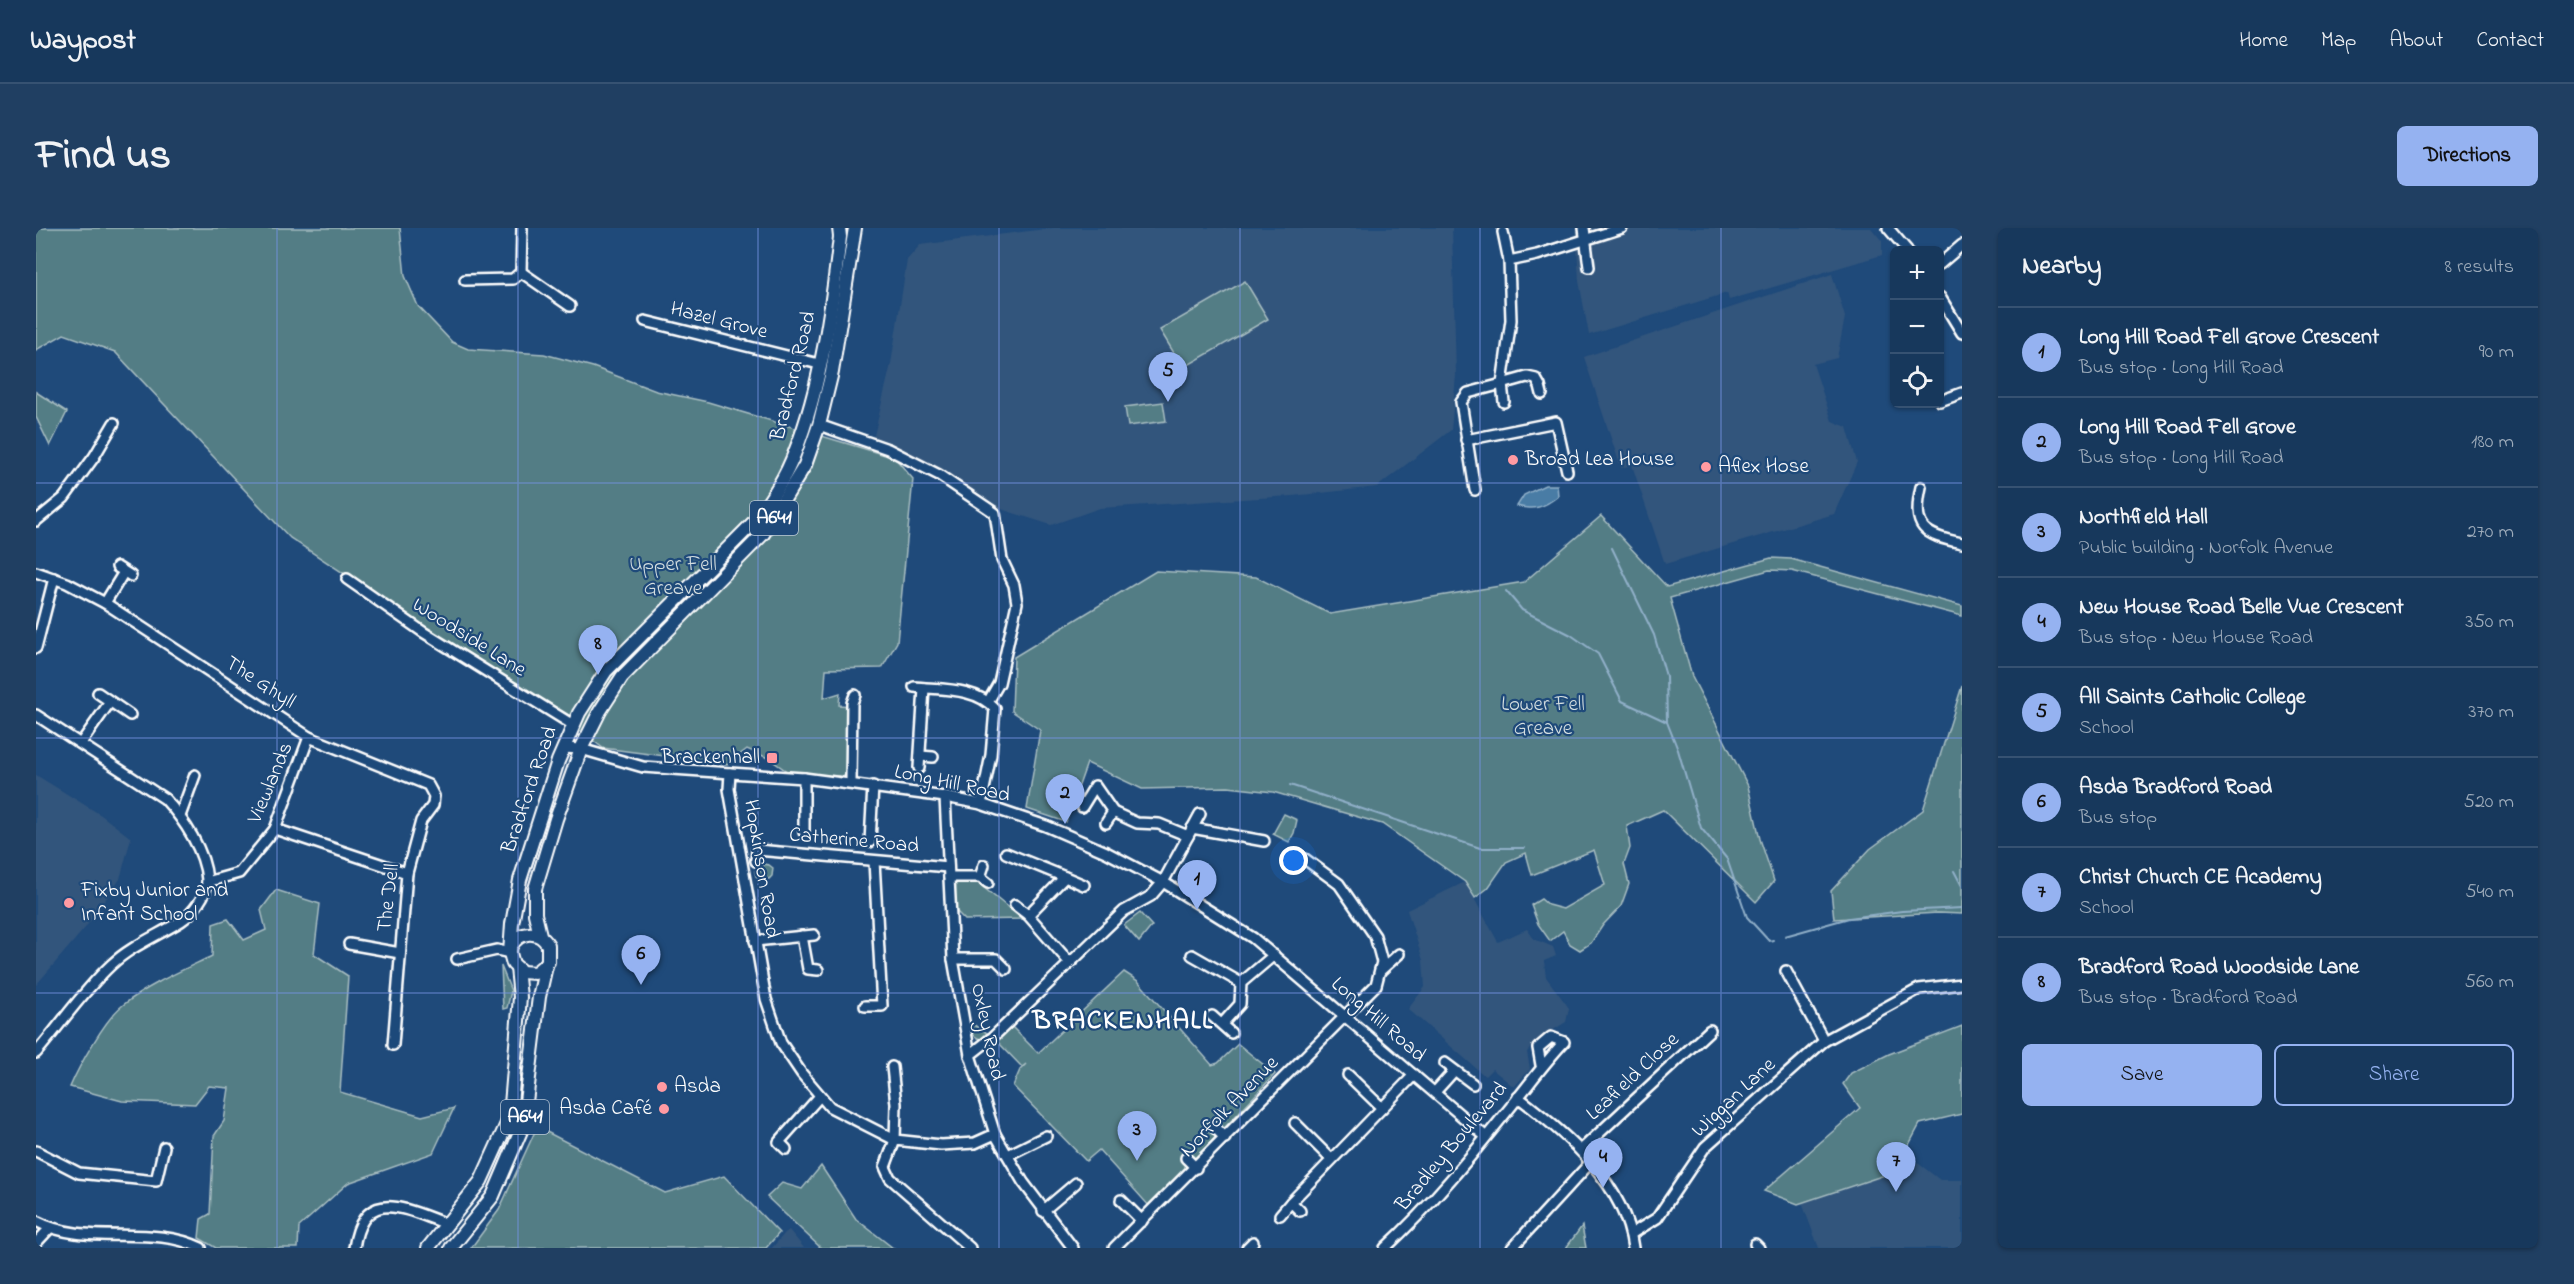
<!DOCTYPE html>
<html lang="en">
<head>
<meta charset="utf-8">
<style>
	:root { --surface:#17385c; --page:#203f62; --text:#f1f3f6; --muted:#9eacbb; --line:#365272; --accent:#95b2f1 }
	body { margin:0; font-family:"Indie Flower",sans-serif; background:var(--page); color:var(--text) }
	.controls { position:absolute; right:18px; top:18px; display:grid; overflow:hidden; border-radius:9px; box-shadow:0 2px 4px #0004 }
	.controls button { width:54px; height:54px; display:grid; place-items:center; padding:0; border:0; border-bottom:2px solid var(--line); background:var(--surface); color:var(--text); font:30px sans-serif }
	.you { position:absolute; left:1258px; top:633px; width:21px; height:21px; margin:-15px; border:4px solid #fff; border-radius:50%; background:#1a73e8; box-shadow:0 0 0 9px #1a73e833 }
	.badge { display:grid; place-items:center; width:39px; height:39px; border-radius:50%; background:var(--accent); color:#111; font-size:20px; font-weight:700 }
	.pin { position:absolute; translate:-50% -50px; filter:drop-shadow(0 2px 3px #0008) }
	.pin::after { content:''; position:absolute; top:32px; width:21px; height:18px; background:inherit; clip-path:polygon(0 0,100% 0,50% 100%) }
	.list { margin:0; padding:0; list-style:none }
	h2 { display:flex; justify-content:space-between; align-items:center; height:78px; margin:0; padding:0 24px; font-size:26px }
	h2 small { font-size:20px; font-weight:400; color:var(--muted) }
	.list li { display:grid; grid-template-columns:39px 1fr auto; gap:18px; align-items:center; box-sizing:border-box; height:90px; padding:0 24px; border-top:2px solid var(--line) }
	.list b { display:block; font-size:22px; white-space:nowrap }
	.list p { margin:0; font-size:20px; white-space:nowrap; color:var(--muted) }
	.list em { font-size:20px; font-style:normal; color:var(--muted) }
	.actions { display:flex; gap:12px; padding:18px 24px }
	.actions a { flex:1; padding:14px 0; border:2px solid var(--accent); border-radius:9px; text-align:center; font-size:21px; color:var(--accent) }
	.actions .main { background:var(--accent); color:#111 }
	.icon { flex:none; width:33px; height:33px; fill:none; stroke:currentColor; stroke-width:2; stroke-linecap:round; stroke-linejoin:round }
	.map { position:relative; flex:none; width:1926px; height:1020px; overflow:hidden; border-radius:9px }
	header { display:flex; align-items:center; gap:36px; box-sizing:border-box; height:84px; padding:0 30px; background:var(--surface); border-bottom:2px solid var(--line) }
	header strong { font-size:28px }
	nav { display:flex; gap:33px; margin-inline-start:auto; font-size:21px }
	.intro { display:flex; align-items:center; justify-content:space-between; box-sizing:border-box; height:144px; padding:0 36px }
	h1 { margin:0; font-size:42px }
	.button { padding:15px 27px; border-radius:9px; background:var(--accent); color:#111; font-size:21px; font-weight:700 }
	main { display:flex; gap:36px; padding:0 36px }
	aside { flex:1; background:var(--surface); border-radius:9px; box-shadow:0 2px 4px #0004 }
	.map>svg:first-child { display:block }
	.built { fill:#32557c }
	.green { fill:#537d85; stroke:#a9bec2; stroke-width:1.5 }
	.water { fill:#487ca5; stroke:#91b0c9; stroke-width:1.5 }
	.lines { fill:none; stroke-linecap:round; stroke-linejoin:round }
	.stream { stroke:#91b0c9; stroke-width:2 }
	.minor-casing { stroke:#fff; stroke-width:14 }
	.major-casing { stroke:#fff; stroke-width:16 }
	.minor { stroke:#1f4a7a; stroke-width:9 }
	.major { stroke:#1f4a7a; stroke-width:12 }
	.grid { fill:none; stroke:#7795e8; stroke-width:1.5; stroke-opacity:0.55 }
	.poi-dot { fill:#ff9aa2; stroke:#1f4a7a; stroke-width:2 }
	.labels { text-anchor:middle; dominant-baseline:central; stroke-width:4.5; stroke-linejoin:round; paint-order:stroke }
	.shield { fill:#1f4a7a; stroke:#bcc9d7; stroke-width:1.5 }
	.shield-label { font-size:20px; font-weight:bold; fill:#fff }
	.street-label { font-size:21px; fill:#fff; stroke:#1f4a7a }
	.poi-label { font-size:21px; fill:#fff; stroke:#1f4a7a; text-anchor:start }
	.park-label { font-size:21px; fill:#d4dee0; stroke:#1f4a7a }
	.district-label { font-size:27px; font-weight:bold; letter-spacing:1.5px; fill:#fff; stroke:#1f4a7a }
</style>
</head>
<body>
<header>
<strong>Waypost</strong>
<nav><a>Home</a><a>Map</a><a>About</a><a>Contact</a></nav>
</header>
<div class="intro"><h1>Find us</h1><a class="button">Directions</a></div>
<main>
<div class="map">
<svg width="1926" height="1020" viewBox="0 0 1926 1020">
	<rect width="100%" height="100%" fill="#1f4a7a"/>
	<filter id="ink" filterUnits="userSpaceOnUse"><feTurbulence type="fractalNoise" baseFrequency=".0167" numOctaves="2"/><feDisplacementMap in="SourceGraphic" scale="12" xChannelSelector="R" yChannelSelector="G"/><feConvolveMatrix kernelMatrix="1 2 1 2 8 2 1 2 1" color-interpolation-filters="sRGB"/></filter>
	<g filter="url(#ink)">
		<!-- built -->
		<g class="built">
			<polygon points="1017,0 1416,0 1420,147 1415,202 1341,259 1256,268 1064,280 1015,297 965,281 837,212 855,136 871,32 884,17"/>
			<polygon points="1540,0 1835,0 1846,13 1846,27 1693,72 1691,65 1553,107 1543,53"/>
			<polygon points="1796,46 1809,89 1801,130 1777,136 1796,193 1811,199 1821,234 1798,286 1629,336 1596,237 1585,240 1548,129"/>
			<polygon points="0,547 65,587 95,610 84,651 49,700 0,757"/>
			<polygon points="1429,654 1462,714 1491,701 1498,711 1517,719 1520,728 1508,733 1510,749 1533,780 1530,794 1504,810 1491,824 1494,841 1478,859 1456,841 1449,848 1372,781 1389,759 1387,732 1371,682"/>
			<polygon points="1874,929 1904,952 1926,952 1926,1020 1783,1020 1766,975 1868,940 1867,931"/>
			<polygon points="753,1002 768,1020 736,1020 749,1005"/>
		</g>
		<!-- green -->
		<g class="green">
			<polygon points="0,0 364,0 369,48 382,78 416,114 432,121 508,126 557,139 620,163 672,174 859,230 877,251 861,414 846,440 790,441 788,470 804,465 803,477 816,478 811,544 809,548 755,546 732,530 711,521 691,536 567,520 524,488 254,310 79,124 28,106 0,122"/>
			<polygon points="1209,53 1232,91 1147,140 1124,102"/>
			<polygon points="0,164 31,184 14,218 0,189"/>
			<polygon points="1127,174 1130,193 1092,198 1089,179"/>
			<polygon points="1565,288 1631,359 1735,330 1755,331 1926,378 1926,388 1756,343 1733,342 1634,370 1656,449 1712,558 1724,611 1738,653 1720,674 1627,582 1591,598 1594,620 1588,636 1593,656 1585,678 1567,697 1555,715 1544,722 1534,716 1527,703 1514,713 1502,696 1495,677 1505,671 1512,677 1527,681 1569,657 1558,622 1496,647 1490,625 1470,634 1452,660 1439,670 1429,654 1346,596 1237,564 1192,559 1106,561 1051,535 1030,594 991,581 1004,502 976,483 978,429 1120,343 1220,349 1294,386 1488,354"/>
			<polygon points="1926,458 1926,686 1902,685 1798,691 1795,663 1834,621 1887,582"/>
			<polygon points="1248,586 1261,592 1258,605 1253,614 1237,606"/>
			<polygon points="727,636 733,637 737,640 736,648 733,651 722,651 720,648 719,643 726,643"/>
			<polygon points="917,654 942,655 986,691 929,692 919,682"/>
			<path d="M 240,662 L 284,676 L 278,726 L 312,748 L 304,864 L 386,888 L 418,880 L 397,925 L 312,955 L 263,999 L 262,1020 L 180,1020 L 163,1010 L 165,991 L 174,986 L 178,908 L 188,893 L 193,860 L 173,858 L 159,876 L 86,873 L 34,859 C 43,838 69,791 87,777 C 114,756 145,743 176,728 L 177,696 L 192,691 L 208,712 L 230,702 L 225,682 Z"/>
			<polygon points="1104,685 1116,698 1103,714 1088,697"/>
			<polygon points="465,738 475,763 471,780 467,781"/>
			<polygon points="1088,744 1102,753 1176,837 1182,835 1202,816 1239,846 1114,979 1063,922 1050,933 977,858 984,842 990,836 986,839 961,813 976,799 1002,825"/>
			<path d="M 933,794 L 951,805 L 945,811 C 935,808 935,803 933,794 Z"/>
			<polygon points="1926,798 1926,886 1884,896 1868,926 1859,929 1861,943 1762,976 1728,963 1824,880 1807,856 1815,845 1853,826"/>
			<polygon points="501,899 629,965 688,948 743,1005 730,1020 435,1020 463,982"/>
			<polygon points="785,938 820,991 857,1020 785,1020 731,969 746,955 766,961"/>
			<polygon points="1546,998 1550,1020 1530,1020"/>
		</g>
		<!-- water -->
		<path class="water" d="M 1509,257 L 1521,257 L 1522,268 C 1509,279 1497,283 1481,278 L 1488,267 Z"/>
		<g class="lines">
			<!-- stream -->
			<g class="stream">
				<polyline points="1576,320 1618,407 1630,448 1631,494"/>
				<polyline points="1470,363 1486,382 1535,407 1562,426 1586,473 1631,494 1642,522 1665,600 1691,631 1711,689 1733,713 1737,712"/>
				<polyline points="1254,557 1444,620 1488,620"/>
				<polyline points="1918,643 1926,658"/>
				<polyline points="1749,708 1813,690 1866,683 1926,680"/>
			</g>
			<defs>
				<g id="minor">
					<polyline points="1548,0 1553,39"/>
					<polyline points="1852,0 1871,22"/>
					<polyline points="1467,4 1473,33"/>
					<polyline points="1904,36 1926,17"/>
					<polyline points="485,44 534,78"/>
					<polyline points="429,52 477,51 485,44 486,0"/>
					<polyline points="1904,69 1926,105"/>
					<polyline points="609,93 783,136"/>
					<polyline points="1904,173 1926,165"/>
					<polyline points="1468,174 1466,156 1491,149 1500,151 1504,158 1506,166"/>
					<polyline points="783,197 852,221 903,247 959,285 966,332 978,357 981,375 963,455 952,474"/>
					<polyline points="1430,212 1520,194 1531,243"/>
					<path d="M 1885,259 C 1876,300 1887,307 1926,315"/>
					<polyline points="1439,262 1425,174 1432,165 1466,156 1475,92 1473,33 1501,27 1586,0"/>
					<polyline points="0,293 28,270 58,229 78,195"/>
					<polyline points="81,339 95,348"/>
					<polyline points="0,344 31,355 69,375 273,509 392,557 398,568 397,577 385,593 371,645 357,817"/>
					<polyline points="311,351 387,404 537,497"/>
					<polyline points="69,375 88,344"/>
					<polyline points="0,420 18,350"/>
					<path d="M 878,459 C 905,462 940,459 959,481 L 955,527 L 945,576"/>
					<polyline points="62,465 94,487"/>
					<path d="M 0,487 L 129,571 C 148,592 169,623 171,652 C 172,666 156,686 145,693 C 121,708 95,718 75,737 C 47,763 25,796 0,825"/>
					<polyline points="45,515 74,474"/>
					<polyline points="527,520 545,521 607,539 768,550 909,569 945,576 1010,598 1070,624 1127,654 1217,710 1449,908"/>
					<polyline points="884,528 897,529"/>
					<polyline points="883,540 888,460"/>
					<polyline points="694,545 693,561 730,771 745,815 766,846 794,879 859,912 905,917 939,915 959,906"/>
					<polyline points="815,555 816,475 819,467"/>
					<polyline points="909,569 917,731 934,827 959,906 987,954 1037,1020"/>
					<polyline points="1046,579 1059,558 1077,584 1101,595 1123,596 1152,608"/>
					<polyline points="144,588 159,547"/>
					<polyline points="1070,595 1077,584"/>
					<polyline points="1156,600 1228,613"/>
					<polyline points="239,601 371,645"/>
					<polyline points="768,604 768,550"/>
					<polyline points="834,614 837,558"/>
					<polyline points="970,625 1029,649"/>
					<polyline points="720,633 721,622 912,639"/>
					<polyline points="913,649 944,649 952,655"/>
					<polyline points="944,649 948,637"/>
					<polyline points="171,654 203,645 239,601 273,509"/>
					<polyline points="979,677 992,687 1034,735"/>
					<polyline points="992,687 1029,649 1048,657"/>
					<polyline points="766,708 772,741 782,742"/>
					<polyline points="719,713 778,707"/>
					<polyline points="313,716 364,725"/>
					<polyline points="1156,727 1205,755"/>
					<polyline points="421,731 461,722 474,725"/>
					<polyline points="917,731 960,731 970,741"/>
					<polyline points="1344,743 1363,726"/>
					<polyline points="829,778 846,778 838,633"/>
					<polyline points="1176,788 1195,805"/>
					<polyline points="1186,796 1204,776 1205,755 1238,727"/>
					<polyline points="1788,813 1883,761 1926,756"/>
					<polyline points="934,827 957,809 1088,683 1115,668 1127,654 1164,586"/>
					<polyline points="1409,835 1437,856"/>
					<polyline points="856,839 860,876 859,912 849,939 854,950 934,1020"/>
					<polyline points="1312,847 1346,880"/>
					<polyline points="1399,864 1418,843"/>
					<path d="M 1482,869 C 1531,906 1589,956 1597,1020"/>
					<polyline points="1259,895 1295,931"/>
					<polyline points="1177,898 1189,910"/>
					<polyline points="750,921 743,914 784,868"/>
					<polyline points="1545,922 1674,802"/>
					<polyline points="0,923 43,945 120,953 128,919"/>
					<polyline points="972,927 1010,908"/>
					<polyline points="1150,930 1160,940"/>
					<polyline points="1085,972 1106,993"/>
					<polyline points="1007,983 1040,955"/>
					<polyline points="1264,983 1255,974 1378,847"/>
					<polyline points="1244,987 1255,974"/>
					<path d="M 0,993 C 51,1020 115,995 165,1020"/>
					<polyline points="1595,1006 1621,990 1669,919 1788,813 1750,743"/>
					<polyline points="0,1015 14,1000"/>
					<polyline points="1719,1016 1723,1020"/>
					<path d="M 318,1020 C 327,956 371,982 411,996"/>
					<polyline points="1078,1020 1340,757 1346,734 1339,708 1303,656 1269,631"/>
					<polyline points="1211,1020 1217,1014"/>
					<path d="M 1349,1020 C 1398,975 1440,922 1481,871 C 1497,851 1511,832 1528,814 L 1515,809 L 1502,820 L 1505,837"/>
					<polyline points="1476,1020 1555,934"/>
				</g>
				<g id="major">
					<polyline points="504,707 499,686 499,661 520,591 545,521 564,483 586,449 727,306 769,237 783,197 796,144 819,0"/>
					<path d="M 475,718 C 484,703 502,701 512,717 L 512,734 L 499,745 L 486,744 L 477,736 L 474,725 L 476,696 L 484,652 L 522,533 L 543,485 L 570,443 L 720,292 C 735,271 750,249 759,224 C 785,159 796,78 804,9 L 803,0"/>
					<polyline points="392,1020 445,953 474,889 484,769 481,740"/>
					<polyline points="415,1020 457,968 487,898 503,769 510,738"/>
				</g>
			</defs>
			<!-- minor casing -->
			<use href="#minor" class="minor-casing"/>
			<!-- major casing -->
			<use href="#major" class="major-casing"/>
			<!-- minor -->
			<use href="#minor" class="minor"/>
			<!-- major -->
			<use href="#major" class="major"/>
		</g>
	</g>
	<!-- grid -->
	<path class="grid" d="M 241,0 L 241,1020M 482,0 L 482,1020M 722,0 L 722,1020M 963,0 L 963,1020M 1204,0 L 1204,1020M 1444,0 L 1444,1020M 1685,0 L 1685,1020M 0,255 L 1926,255M 0,510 L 1926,510M 0,765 L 1926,765"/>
	<!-- markers -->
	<g class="poi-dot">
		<circle cx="1477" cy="232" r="6"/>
		<circle cx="1670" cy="239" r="6"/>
		<rect x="730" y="524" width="12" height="12" rx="3"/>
		<circle cx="33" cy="675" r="6"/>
		<circle cx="626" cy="859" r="6"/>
		<circle cx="628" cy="881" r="6"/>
	</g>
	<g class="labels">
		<!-- shield labels -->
		<g class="shield">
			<rect x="714" y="273" width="48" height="34" rx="4.5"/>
			<rect x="465" y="872" width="48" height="34" rx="4.5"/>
		</g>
		<g class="shield-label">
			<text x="738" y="290">A641</text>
			<text x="489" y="889">A641</text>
		</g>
		<!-- street labels -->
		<g class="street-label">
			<text transform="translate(683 93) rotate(14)">Hazel Grove</text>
			<text transform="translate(758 148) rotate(-76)">Bradford Road</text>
			<text transform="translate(433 410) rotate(32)">Woodside Lane</text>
			<text transform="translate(224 455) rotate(33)">The Ghyll</text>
			<text transform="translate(235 555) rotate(-67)">Viewlands</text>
			<text transform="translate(916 556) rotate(12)">Long Hill Road</text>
			<text transform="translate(494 562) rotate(-71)">Bradford Road</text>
			<text transform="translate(818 613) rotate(5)">Catherine Road</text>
			<text transform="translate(725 641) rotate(81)">Hopkinson Road</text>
			<text transform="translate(353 670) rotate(-83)">The Dell</text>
			<text transform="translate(1342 792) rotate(41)">Long Hill Road</text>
			<text transform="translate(951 804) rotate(78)">Oxley Road</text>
			<text transform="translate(1597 849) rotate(-43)">Leafield Close</text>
			<text transform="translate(1698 870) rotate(-43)">Wiggan Lane</text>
			<text transform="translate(1194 879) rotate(-46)">Norfolk Avenue</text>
			<text transform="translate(1416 919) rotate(-50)">Bradley Boulevard</text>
		</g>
		<!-- poi labels -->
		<g class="poi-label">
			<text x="1489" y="232">Broad Lea House</text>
			<text x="1682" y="239">Aflex Hose</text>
			<text x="724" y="530" text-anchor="end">Brackenhall</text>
			<text x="45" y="663">Fixby Junior and<tspan x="45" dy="24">Infant School</tspan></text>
			<text x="638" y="859">Asda</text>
			<text x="616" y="881" text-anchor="end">Asda Café</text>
		</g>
		<!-- park labels -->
		<g class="park-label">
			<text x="637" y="337">Upper Fell<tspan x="637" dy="24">Greave</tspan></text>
			<text x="1507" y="477">Lower Fell<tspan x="1507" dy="24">Greave</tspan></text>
		</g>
		<!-- district labels -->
		<g class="district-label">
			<text x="1087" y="793">BRACKENHALL</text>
		</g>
	</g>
</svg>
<div class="controls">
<button>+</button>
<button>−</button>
<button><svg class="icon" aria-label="locate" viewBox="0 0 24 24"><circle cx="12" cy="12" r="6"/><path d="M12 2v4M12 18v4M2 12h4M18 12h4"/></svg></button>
</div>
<div class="you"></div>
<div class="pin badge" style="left:1161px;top:682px">1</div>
<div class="pin badge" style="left:1029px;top:596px">2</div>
<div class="pin badge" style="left:1101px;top:933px">3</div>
<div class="pin badge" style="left:1567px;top:960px">4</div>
<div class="pin badge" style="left:1132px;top:174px">5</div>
<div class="pin badge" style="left:605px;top:757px">6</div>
<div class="pin badge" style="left:1860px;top:964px">7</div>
<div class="pin badge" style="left:562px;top:447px">8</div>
</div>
<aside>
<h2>Nearby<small>8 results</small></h2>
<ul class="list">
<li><span class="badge">1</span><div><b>Long Hill Road Fell Grove Crescent</b><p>Bus stop · Long Hill Road</p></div><em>90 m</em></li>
<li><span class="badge">2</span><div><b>Long Hill Road Fell Grove</b><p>Bus stop · Long Hill Road</p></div><em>180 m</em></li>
<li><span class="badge">3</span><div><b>Northfield Hall</b><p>Public building · Norfolk Avenue</p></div><em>270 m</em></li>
<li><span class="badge">4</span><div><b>New House Road Belle Vue Crescent</b><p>Bus stop · New House Road</p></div><em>350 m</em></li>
<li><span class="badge">5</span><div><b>All Saints Catholic College</b><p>School</p></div><em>370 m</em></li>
<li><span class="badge">6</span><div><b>Asda Bradford Road</b><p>Bus stop</p></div><em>520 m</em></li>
<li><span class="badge">7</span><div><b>Christ Church CE Academy</b><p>School</p></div><em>540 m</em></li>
<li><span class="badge">8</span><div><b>Bradford Road Woodside Lane</b><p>Bus stop · Bradford Road</p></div><em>560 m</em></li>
</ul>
<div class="actions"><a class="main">Save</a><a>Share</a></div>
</aside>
</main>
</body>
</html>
